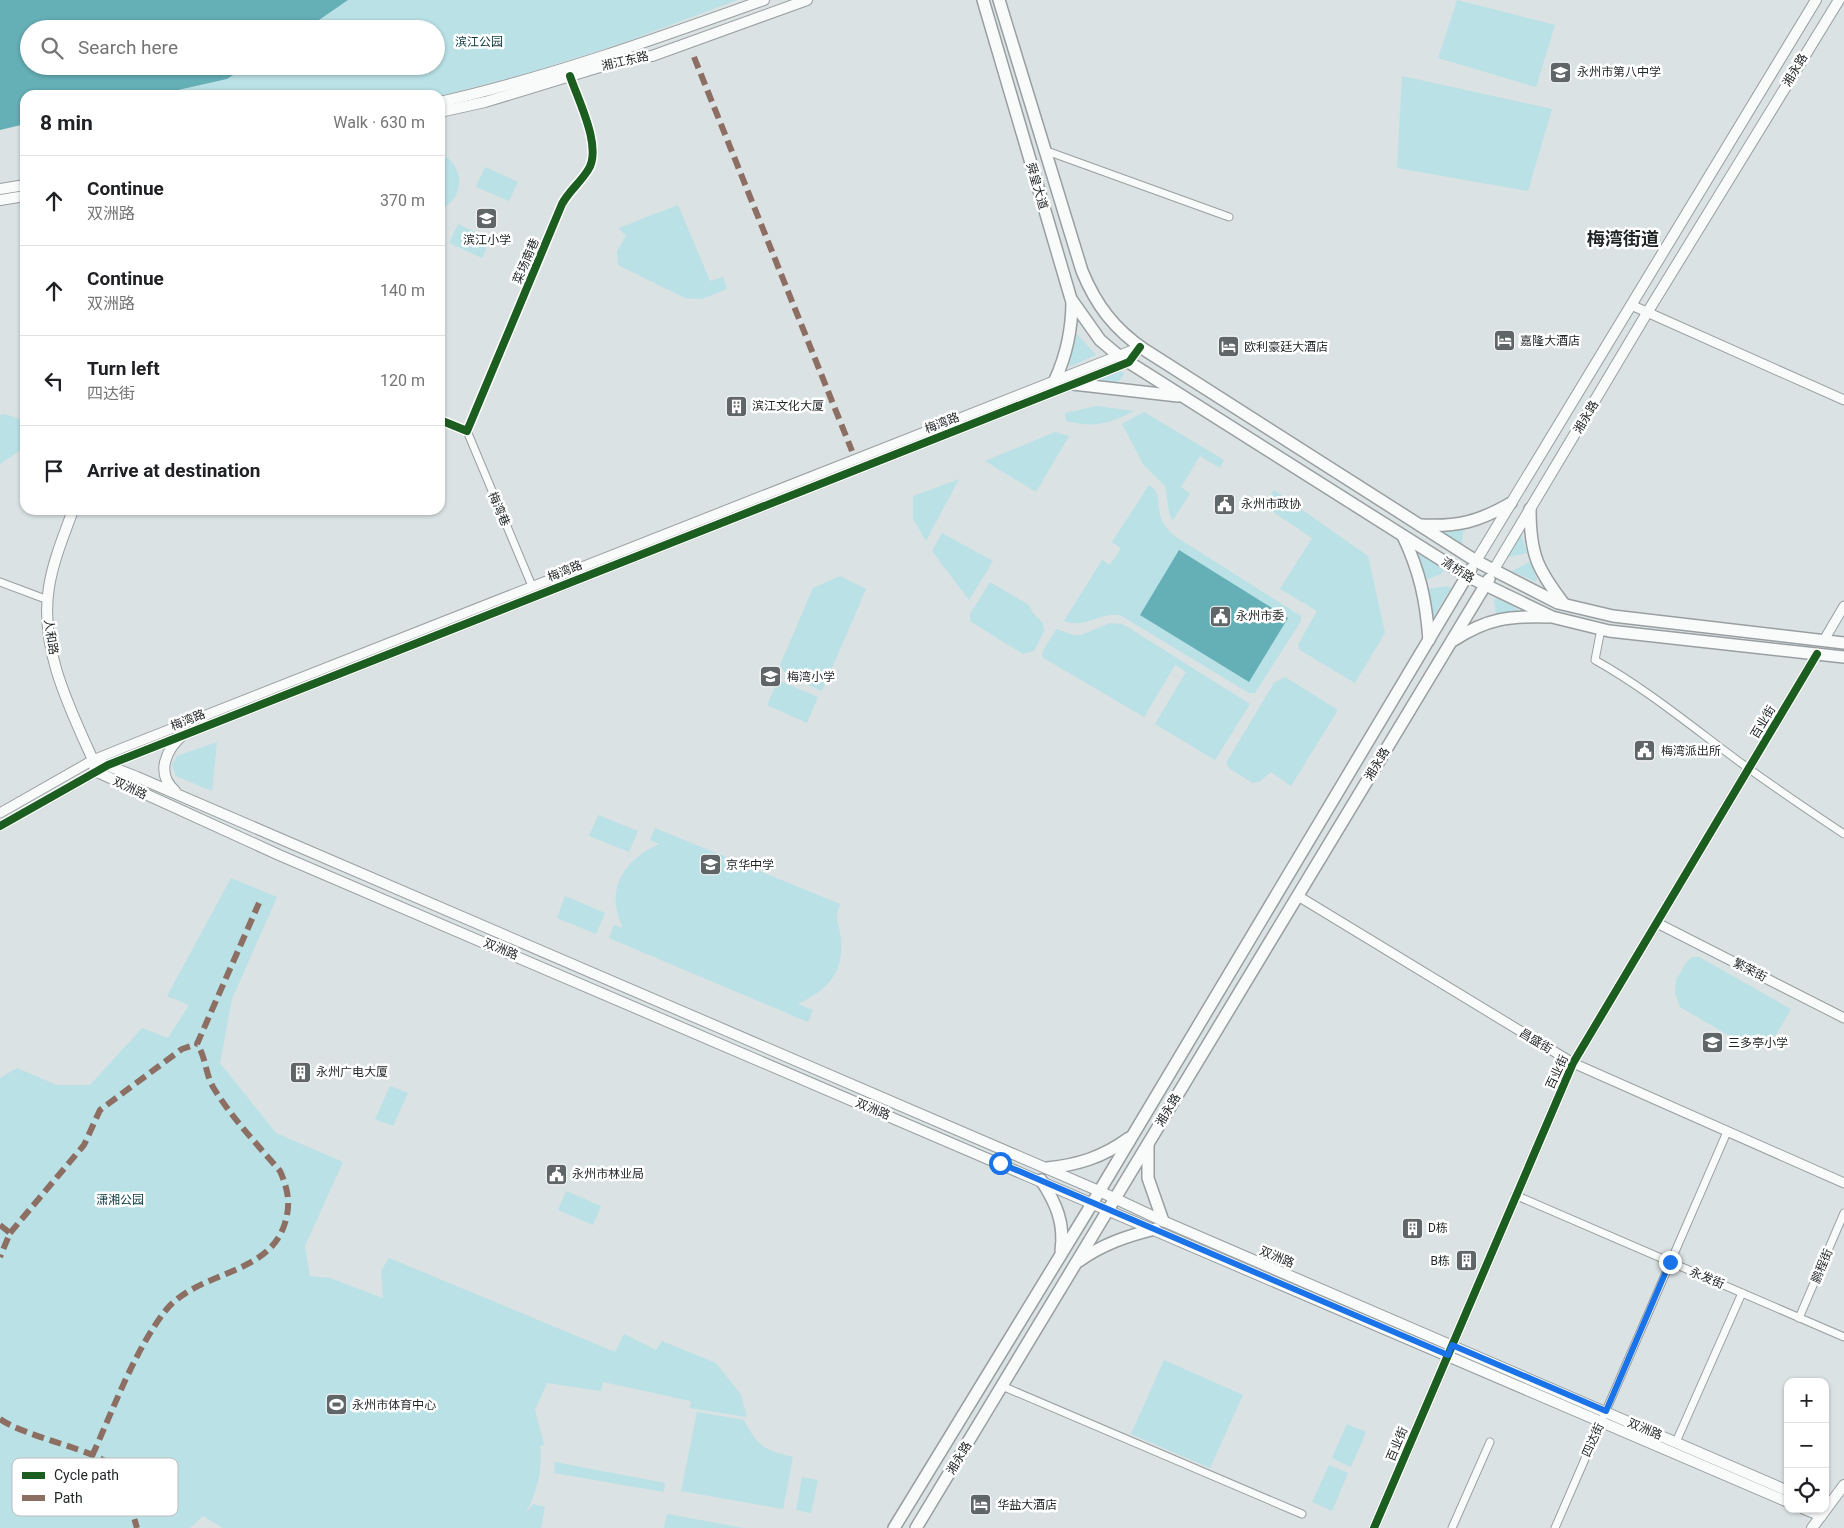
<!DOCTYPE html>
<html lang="en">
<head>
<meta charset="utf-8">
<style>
	:root { --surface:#fff; --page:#f2f2f2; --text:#202124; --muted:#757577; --line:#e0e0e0 }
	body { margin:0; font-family:Roboto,"Noto Sans SC",sans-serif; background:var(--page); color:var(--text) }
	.controls { position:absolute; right:15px; bottom:15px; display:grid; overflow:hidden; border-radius:10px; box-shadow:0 1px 4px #0004 }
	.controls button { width:45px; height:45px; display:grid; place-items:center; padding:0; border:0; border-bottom:1px solid var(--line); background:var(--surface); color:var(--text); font:25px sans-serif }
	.stop { position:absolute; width:15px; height:15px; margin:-11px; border:4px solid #1a73e8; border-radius:50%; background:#fff }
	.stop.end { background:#1a73e8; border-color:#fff; box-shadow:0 1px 5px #0008 }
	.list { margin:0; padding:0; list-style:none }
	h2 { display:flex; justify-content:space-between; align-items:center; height:65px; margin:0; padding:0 20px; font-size:21px }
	h2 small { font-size:16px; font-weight:400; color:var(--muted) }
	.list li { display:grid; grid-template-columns:32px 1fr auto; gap:15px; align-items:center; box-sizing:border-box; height:90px; padding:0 20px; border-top:1px solid var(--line) }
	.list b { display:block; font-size:19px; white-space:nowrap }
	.list p { margin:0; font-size:16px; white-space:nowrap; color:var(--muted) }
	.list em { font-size:16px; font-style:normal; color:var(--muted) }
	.icon { flex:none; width:28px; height:28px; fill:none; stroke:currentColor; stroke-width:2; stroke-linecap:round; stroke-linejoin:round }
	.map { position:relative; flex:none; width:1844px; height:1528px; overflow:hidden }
	.search { position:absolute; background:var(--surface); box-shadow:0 1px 4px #0004; left:20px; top:20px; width:425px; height:55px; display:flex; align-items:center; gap:12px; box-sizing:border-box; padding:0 18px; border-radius:28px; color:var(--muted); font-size:19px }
	.panel { position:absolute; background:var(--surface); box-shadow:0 1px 4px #0004; left:20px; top:90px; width:425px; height:425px; border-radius:15px }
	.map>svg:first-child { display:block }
	.green { fill:#b9e1e6 }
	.water { fill:#65afb6 }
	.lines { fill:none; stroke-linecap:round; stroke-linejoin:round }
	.minor-casing { stroke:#999fa0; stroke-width:9 }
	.tertiary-casing { stroke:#999fa0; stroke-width:11 }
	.secondary-casing { stroke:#999fa0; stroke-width:12 }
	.primary-casing { stroke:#999fa0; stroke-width:14 }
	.minor { stroke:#f9fbfb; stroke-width:7 }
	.tertiary { stroke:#f9fbfb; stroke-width:9 }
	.secondary { stroke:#f9fbfb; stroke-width:10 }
	.primary { stroke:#f9fbfb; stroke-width:11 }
	.quiet { stroke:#8d6e63; stroke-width:6; stroke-dasharray:12 6; stroke-linecap:butt }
	.cycleway-casing { stroke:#fff; stroke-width:11 }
	.cycleway { stroke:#1b5e20; stroke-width:8 }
	.route { stroke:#1a73e8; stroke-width:6 }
	.labels { text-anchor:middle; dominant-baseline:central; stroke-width:5; stroke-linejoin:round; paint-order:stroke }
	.park-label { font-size:12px; fill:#0c3b3f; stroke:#fff }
	.street-label { font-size:12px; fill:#1f2425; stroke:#fff }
	.poi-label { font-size:12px; fill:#1f2425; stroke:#fff; text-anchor:start }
	.district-label { font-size:18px; font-weight:bold; fill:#1f2425; stroke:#fff }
	.key { fill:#fff; stroke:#bcbdbe; stroke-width:1 }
	.key-label { font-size:14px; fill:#1f2425 }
</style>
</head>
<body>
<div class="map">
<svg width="1844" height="1528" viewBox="0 0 1844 1528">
	<rect width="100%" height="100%" fill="#dae2e3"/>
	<!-- green -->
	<g class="green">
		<polygon points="348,0 737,0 625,42 528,73 440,96 156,95 227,79 247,66 436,66 436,29 306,29"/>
		<polygon points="1457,0 1555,25 1536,87 1438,58"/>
		<polygon points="1402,76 1552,109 1528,191 1397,168"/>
		<path d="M 440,154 C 466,164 465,199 440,210 Z"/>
		<polygon points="485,167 518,182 509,201 476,187"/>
		<polygon points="678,205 710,281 723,277 727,289 702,299 685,298 618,265 617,251 626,236 619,228"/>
		<polygon points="458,224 490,239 482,258 449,243"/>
		<polygon points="1075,332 1096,355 1071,366 1069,365"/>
		<polygon points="1120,370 1124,374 1118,382 1093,381"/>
		<path d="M 1097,406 L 1134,411 C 1108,424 1095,428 1066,421 L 1065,413 Z"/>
		<polygon points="1144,412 1224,460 1220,468 1200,456 1181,487 1190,494 1173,520 1170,517 1165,486 1143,464 1122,424"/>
		<polygon points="5,414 25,421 25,447 0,464 0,415"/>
		<polygon points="1055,432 1069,436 1036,492 985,461"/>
		<polygon points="959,479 926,541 913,519 913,496"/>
		<path d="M 1149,485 C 1161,492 1157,502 1160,514 C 1162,523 1167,529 1173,535 L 1301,616 L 1301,621 L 1255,693 L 1249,693 L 1120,615 C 1099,612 1085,629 1064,621 L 1102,560 L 1110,565 L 1121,548 L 1112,542 Z"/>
		<polygon points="1274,490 1368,556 1385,633 1355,683 1300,650 1298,645 1317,611 1280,589 1312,538 1264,506"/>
		<polygon points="1464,526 1462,544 1445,533 1446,529"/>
		<polygon points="942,533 993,561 969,600 932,551"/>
		<polygon points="1521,534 1527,553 1509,557 1507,555"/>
		<polygon points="1420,554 1444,570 1441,574 1426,580 1417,557"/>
		<polygon points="1530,562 1537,579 1536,582 1512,571"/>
		<polygon points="840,576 866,589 822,691 786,675 780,665 813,588"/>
		<polygon points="990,582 1029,605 1033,613 1043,623 1044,631 1034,651 1023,654 970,621 970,614"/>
		<polygon points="1447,586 1451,588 1432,619 1428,589"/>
		<polygon points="1496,598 1517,608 1518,611 1496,614 1494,601"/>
		<polygon points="1110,623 1122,624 1129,628 1250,704 1215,760 1155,724 1186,672 1175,665 1144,717 1042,657 1043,651 1056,629 1074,635 1081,635"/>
		<polygon points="1285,677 1338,710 1291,786 1271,772 1260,781 1253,783 1230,769 1226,763 1274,683"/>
		<polygon points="778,680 818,697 807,723 767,705"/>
		<polygon points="217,742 212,791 176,776 172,765 177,756"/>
		<polygon points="598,815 638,831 629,852 589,836"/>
		<path d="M 655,828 L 840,904 C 833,924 840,922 841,941 C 844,974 825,991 798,1004 L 813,1010 L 808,1022 L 609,938 L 614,925 L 623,928 C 605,890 622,861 659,844 L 650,840 Z"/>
		<path d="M 231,878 L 277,897 L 232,999 L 220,1063 L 276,1133 L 343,1162 L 305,1246 L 310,1276 L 330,1278 L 383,1298 L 381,1271 L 389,1258 L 615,1352 L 624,1334 L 656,1350 L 662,1341 L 716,1363 L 741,1395 L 747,1417 L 690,1408 L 691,1401 L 603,1382 L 601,1391 L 547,1383 L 535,1410 L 544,1445 L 540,1446 C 543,1471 537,1490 526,1513 L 533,1504 L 545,1507 L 541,1528 L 223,1528 L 203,1516 L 190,1528 L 0,1528 L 0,1078 L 17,1068 L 57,1085 L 90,1085 L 142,1028 L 168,1038 L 189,1005 L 167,996 Z"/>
		<polygon points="565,896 605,913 596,934 557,918"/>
		<polygon points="1692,957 1699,957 1791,1009 1772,1042 1756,1047 1745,1045 1680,1007 1675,993 1676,980 1686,963"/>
		<polygon points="390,1086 408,1093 393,1126 375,1119"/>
		<polygon points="566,1191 601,1206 593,1225 558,1210"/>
		<polygon points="1164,1360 1243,1395 1210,1468 1131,1434"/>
		<path d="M 697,1412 L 744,1420 C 757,1446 765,1451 793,1457 L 783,1509 L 681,1491 Z"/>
		<polygon points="1347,1424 1366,1432 1351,1467 1332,1458"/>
		<polygon points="555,1462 665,1483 664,1492 554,1473"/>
		<polygon points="1329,1465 1348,1473 1332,1511 1312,1502"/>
		<polygon points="802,1477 818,1480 811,1513 796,1510"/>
		<polygon points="667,1514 744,1528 664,1528"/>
	</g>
	<!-- water -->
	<g class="water">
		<polygon points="0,0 348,0 306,29 29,29 29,66 247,66 227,79 156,95 25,95 25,124 0,130"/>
		<polygon points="1179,550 1288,618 1249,682 1140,615"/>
	</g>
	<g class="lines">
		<defs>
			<g id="minor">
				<polyline points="1044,150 1229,217"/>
				<path d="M 440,420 L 467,431 L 562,204 C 569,191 580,183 588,170 C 603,148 578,100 570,76"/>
				<polyline points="467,431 532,586"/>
				<polyline points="0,582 48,600"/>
				<path d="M 1601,629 L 1595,660 C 1643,687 1685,721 1729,754 C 1766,782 1805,808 1844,834"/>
				<polyline points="1515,1195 1844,1337"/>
				<polyline points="1799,1318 1844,1213"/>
				<polyline points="1002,1386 1302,1514"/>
				<polyline points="1676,1442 1742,1293"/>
				<polyline points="1452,1528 1490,1442"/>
				<polyline points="1555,1528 1727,1132"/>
			</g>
			<g id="tertiary">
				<polyline points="1631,305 1844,400"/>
				<polyline points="1824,640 1844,606"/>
				<polyline points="0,813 93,760 125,747 1140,347"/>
				<polyline points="0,826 108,765 1109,370 1129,362 1140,347"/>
				<polyline points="1298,896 1573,1063 1844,1183"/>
				<polyline points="1657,923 1844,1018"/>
				<polyline points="1374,1528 1573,1063 1817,654"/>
			</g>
			<g id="secondary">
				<path d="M 440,102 C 550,77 658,38 764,0"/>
				<polyline points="440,112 485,102 626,59 652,56 807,0"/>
				<polyline points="0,189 25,185"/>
				<polyline points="0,200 25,196"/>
				<path d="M 73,510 C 64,535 53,561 49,587 C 39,647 69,707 93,760 L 95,771 L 279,855 L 1788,1502"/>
				<polyline points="1476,561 1816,0"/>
				<polyline points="1493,571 1647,313 1839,0"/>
				<polyline points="93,760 137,777 1099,1191 1163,1221 1788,1491"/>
				<path d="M 175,791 C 155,773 166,749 184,734"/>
				<polyline points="1804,1509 1821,1516"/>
				<polyline points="1812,1528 1844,1485"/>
			</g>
			<g id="primary">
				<polyline points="983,0 1071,299 1100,340 1119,356 1467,576 1552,617 1609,631 1844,657"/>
				<path d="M 999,0 L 1082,271 C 1096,305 1114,329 1145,350 L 1476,561 L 1558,603 L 1613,616 L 1844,643"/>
				<path d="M 1055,380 C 1067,354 1072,329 1072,301"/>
				<polyline points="1073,384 1178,396"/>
				<path d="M 1530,509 C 1530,554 1537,569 1564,604"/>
				<path d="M 1420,525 C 1458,527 1478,522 1511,503"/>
				<path d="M 1403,536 C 1420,572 1426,600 1429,640"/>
				<path d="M 1454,640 C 1488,618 1509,616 1548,617"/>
				<polyline points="1148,1146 1148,1178 1163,1221"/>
				<path d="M 1047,1168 C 1078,1165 1103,1157 1129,1138"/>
				<path d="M 1041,1180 C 1056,1203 1065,1223 1061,1251"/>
				<path d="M 1079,1261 C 1103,1244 1127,1236 1155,1229"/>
				<polyline points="894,1528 1087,1212 1471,569"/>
				<polyline points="916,1528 1489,579"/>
			</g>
		</defs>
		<!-- minor casing -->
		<use href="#minor" class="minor-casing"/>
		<!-- tertiary casing -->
		<use href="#tertiary" class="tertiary-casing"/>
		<!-- secondary casing -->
		<use href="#secondary" class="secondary-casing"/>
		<!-- primary casing -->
		<use href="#primary" class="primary-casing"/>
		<!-- minor -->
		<use href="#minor" class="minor"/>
		<!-- tertiary -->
		<use href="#tertiary" class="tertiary"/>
		<!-- secondary -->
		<use href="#secondary" class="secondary"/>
		<!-- primary -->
		<use href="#primary" class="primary"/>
		<!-- quiet -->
		<g class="quiet">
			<polyline points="694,57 852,451"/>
			<polyline points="0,1225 10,1233 0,1257"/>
			<polyline points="10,1233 84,1145 100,1110 182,1049 197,1044"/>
			<path d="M 0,1419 C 25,1437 100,1451 113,1467 C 126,1484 131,1508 137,1528"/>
			<path d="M 92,1456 C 113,1410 135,1349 166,1310 C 199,1270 269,1276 285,1223 C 291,1204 288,1189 280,1171 C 257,1144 231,1117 213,1087 C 205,1073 206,1057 197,1044 L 259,903"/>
		</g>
		<defs>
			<g id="cycleway">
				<path d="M 440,420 L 467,431 L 562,204 C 569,191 580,183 588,170 C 603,148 578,100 570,76"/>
				<polyline points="0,826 108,765 1109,370 1129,362 1140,347"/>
				<polyline points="1374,1528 1573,1063 1817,654"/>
			</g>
		</defs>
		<!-- cycleway casing -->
		<use href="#cycleway" class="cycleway-casing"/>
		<!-- cycleway -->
		<use href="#cycleway" class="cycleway"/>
	</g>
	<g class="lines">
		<!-- route -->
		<polyline class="route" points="1000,1163 1448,1355 1452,1345 1606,1411 1670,1262"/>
	</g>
	<!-- icons -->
	<defs>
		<symbol id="school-square" viewBox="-11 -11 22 22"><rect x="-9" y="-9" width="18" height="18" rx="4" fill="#606668" stroke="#fff"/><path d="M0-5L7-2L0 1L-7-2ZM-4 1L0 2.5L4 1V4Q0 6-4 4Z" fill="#fff"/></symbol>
		<symbol id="hotel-square" viewBox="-11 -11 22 22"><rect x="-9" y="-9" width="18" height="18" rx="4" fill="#606668" stroke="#fff"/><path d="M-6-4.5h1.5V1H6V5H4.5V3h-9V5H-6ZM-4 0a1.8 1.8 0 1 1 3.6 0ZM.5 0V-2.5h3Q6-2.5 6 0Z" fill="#fff"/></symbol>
		<symbol id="building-square" viewBox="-11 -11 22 22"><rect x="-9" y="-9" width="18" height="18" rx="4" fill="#606668" stroke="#fff"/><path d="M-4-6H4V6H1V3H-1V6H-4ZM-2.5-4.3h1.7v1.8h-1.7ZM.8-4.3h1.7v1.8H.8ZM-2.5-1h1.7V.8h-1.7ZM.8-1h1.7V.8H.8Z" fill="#fff"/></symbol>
		<symbol id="civic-square" viewBox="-11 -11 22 22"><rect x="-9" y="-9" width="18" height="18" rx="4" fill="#606668" stroke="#fff"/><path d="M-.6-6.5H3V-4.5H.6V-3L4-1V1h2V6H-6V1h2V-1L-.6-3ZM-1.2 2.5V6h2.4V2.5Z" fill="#fff"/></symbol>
		<symbol id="stadium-square" viewBox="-11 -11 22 22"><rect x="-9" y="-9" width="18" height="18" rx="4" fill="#606668" stroke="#fff"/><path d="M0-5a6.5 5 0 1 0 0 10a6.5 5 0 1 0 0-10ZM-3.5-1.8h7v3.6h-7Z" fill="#fff"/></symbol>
	</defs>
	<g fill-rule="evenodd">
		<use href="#school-square" x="1548" y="60" width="25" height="25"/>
		<use href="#school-square" x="474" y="206" width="25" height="25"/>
		<use href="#hotel-square" x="1492" y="328" width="25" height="25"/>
		<use href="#hotel-square" x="1216" y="334" width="25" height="25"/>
		<use href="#building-square" x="724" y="394" width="25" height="25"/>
		<use href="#civic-square" x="1212" y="492" width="25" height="25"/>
		<use href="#civic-square" x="1208" y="604" width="25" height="25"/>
		<use href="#school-square" x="758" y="664" width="25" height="25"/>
		<use href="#civic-square" x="1632" y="738" width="25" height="25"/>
		<use href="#school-square" x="698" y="852" width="25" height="25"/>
		<use href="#school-square" x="1700" y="1030" width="25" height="25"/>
		<use href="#building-square" x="288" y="1060" width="25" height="25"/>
		<use href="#civic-square" x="544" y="1162" width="25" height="25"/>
		<use href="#building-square" x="1400" y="1216" width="25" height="25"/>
		<use href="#building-square" x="1454" y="1248" width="25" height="25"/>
		<use href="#stadium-square" x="324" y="1392" width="25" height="25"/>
		<use href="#hotel-square" x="968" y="1492" width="25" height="25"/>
	</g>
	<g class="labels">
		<!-- park labels -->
		<g class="park-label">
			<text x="479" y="42">滨江公园</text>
			<text x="120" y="1200">潇湘公园</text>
		</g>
		<!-- street labels -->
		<g class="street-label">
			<text transform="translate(625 61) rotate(-13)">湘江东路</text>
			<text transform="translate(1795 70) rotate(-59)">湘永路</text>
			<text transform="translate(1037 186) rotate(74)">舜皇大道</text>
			<text transform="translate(526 261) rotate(-67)">菜场南巷</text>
			<text transform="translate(1586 417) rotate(-59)">湘永路</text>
			<text transform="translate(942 423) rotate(-21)">梅湾路</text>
			<text transform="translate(499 509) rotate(67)">梅湾巷</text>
			<text transform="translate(1458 570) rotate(32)">清桥路</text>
			<text transform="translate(565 571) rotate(-22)">梅湾路</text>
			<text transform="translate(51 637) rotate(81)">人和路</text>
			<text transform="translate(188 720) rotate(-22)">梅湾路</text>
			<text transform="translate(1763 722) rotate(-59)">百业街</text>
			<text transform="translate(1377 764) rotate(-59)">湘永路</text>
			<text transform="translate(130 788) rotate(25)">双洲路</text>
			<text transform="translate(501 949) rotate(23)">双洲路</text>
			<text transform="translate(1750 970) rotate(27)">繁荣街</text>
			<text transform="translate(1536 1041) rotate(31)">昌盛街</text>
			<text transform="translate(1557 1072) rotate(-65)">百业街</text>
			<text transform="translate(873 1109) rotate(23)">双洲路</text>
			<text transform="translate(1168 1110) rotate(-59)">湘永路</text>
			<text transform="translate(1277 1257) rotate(23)">双洲路</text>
			<text transform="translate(1822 1266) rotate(-67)">鹏程街</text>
			<text transform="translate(1707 1278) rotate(23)">永发街</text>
			<text transform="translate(1645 1429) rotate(23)">双洲路</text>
			<text transform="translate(1593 1440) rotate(-66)">四达街</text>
			<text transform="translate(1397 1444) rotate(-67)">百业街</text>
			<text transform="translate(959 1458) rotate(-59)">湘永路</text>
		</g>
		<!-- poi labels -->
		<g class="poi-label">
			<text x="1577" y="72">永州市第八中学</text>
			<text x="487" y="240" text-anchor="middle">滨江小学</text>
			<text x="1520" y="341">嘉隆大酒店</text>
			<text x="1244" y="347">欧利豪廷大酒店</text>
			<text x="752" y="406">滨江文化大厦</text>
			<text x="1241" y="504">永州市政协</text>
			<text x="1236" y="616">永州市委</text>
			<text x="787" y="677">梅湾小学</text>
			<text x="1661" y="751">梅湾派出所</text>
			<text x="726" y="865">京华中学</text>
			<text x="1728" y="1043">三多亭小学</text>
			<text x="316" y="1072">永州广电大厦</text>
			<text x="572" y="1174">永州市林业局</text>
			<text x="1428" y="1228">D栋</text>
			<text x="1450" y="1261" text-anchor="end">B栋</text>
			<text x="352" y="1405">永州市体育中心</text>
			<text x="997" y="1505">华盐大酒店</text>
		</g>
		<!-- district labels -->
		<g class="district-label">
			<text x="1623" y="238">梅湾街道</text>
		</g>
	</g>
	<!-- legend -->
	<rect x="12" y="1458" width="166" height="58" rx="8" class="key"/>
	<rect x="22" y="1472" width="23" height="7" fill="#1b5e20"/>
	<rect x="22" y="1495" width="23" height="6" fill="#8d6e63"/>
	<g class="key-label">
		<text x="54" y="1480">Cycle path</text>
		<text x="54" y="1503">Path</text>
	</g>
</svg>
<div class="controls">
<button>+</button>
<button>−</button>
<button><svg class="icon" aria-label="locate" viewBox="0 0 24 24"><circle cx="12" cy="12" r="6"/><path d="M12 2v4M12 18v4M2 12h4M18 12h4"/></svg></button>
</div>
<div class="stop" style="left:1000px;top:1163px"></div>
<div class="stop end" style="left:1670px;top:1262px"></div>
<div class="search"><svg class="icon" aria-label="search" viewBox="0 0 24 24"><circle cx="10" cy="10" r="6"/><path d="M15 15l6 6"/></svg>Search here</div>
<section class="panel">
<h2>8 min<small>Walk · 630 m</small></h2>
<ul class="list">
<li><svg class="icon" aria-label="ahead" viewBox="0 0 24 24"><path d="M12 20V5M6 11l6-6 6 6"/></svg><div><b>Continue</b><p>双洲路</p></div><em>370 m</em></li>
<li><svg class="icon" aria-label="ahead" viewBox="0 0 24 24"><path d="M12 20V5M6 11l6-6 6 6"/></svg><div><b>Continue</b><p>双洲路</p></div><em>140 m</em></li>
<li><svg class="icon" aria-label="left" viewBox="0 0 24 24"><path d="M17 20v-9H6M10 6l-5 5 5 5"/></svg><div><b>Turn left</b><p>四达街</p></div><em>120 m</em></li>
<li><svg class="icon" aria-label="arrive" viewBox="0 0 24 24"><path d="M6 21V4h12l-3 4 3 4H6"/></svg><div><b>Arrive at destination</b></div></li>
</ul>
</section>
</div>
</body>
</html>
